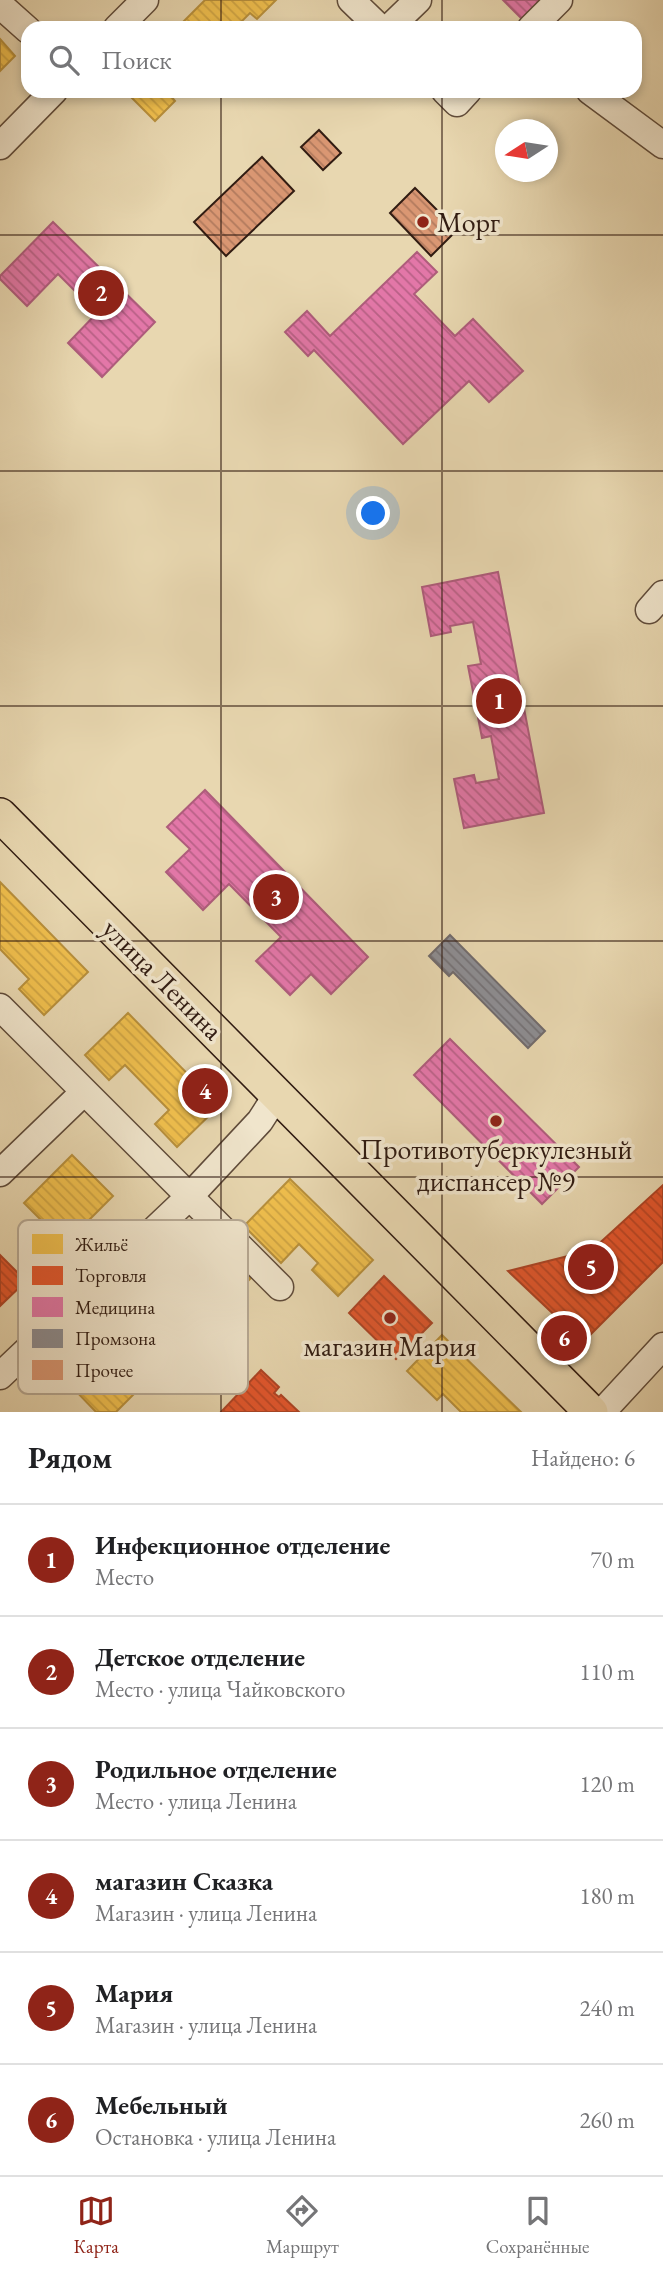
<!DOCTYPE html>
<html lang="ru">
<head>
<meta charset="utf-8">
<style>
	:root { --surface:#fff; --page:#f2f2f2; --text:#202124; --muted:#757577; --line:#e0e0e0; --accent:#8f2418 }
	body { margin:0; font-family:"EB Garamond",serif; background:var(--page); color:var(--text) }
	.compass { position:absolute; left:495px; top:119px; width:63px; height:63px; border-radius:50%; background:var(--surface); box-shadow:0 4px 10px #0003; rotate:258deg }
	.you { position:absolute; left:374px; top:514px; width:24px; height:24px; margin:-18px; border:5px solid #fff; border-radius:50%; background:#1a73e8; box-shadow:0 0 0 10px #1a73e833 }
	.badge { display:grid; place-items:center; width:46px; height:46px; border-radius:50%; background:var(--accent); color:#fff; font-size:23px; font-weight:700 }
	.pin { position:absolute; translate:-50% -50%; border:4px solid #fff; box-shadow:0 2px 7px #0006 }
	.list { margin:0; padding:0; list-style:none }
	h2 { display:flex; justify-content:space-between; align-items:center; height:91px; margin:0; padding:0 28px; font-size:30px }
	h2 small { font-size:23px; font-weight:400; color:var(--muted) }
	.list li { display:grid; grid-template-columns:46px 1fr auto; gap:21px; align-items:center; box-sizing:border-box; height:112px; padding:0 28px; border-top:2px solid var(--line) }
	.list b { display:block; font-size:26px; white-space:nowrap }
	.list p { margin:0; font-size:23px; white-space:nowrap; color:var(--muted) }
	.list em { font-size:23px; font-style:normal; color:var(--muted) }
	.icon { flex:none; width:38px; height:38px; fill:none; stroke:currentColor; stroke-width:2; stroke-linecap:round; stroke-linejoin:round }
	.map { position:relative; flex:none; width:663px; height:1412px; overflow:hidden }
	.search { position:absolute; background:var(--surface); box-shadow:0 4px 10px #0003; left:21px; right:21px; top:21px; height:77px; display:flex; align-items:center; gap:18px; box-sizing:border-box; padding:0 24px; border-radius:21px; color:var(--muted); font-size:26px }
	.sheet { height:763px; background:var(--surface) }
	nav { display:flex; justify-content:space-around; align-items:center; box-sizing:border-box; height:98px; border-top:2px solid var(--line); background:var(--surface); font-size:19px; color:var(--muted) }
	nav a { display:grid; justify-items:center; gap:4px }
	nav .on { color:var(--accent) }
	.map>svg:first-child { display:block }
	.homes { fill:url(#homes-back-hatch); stroke:#b8903c; stroke-width:2 }
	.shops { fill:url(#shops-back-hatch); stroke:#ae4526; stroke-width:2 }
	.health { fill:url(#health-back-hatch); stroke:#ae5c7b; stroke-width:2 }
	.industry { fill:url(#industry-back-hatch); stroke:#716b6c; stroke-width:2 }
	.building { fill:url(#building-back-hatch); stroke:#311c12; stroke-width:2 }
	.lines { fill:none; stroke-linecap:round; stroke-linejoin:round }
	.minor-casing { stroke:#5f4b3a; stroke-width:29 }
	.major-casing { stroke:#311c12; stroke-width:36 }
	.minor { stroke:#f0e5cc; stroke-width:26 }
	.major { stroke:#e8d7b0; stroke-width:33 }
	.grid { fill:none; stroke:#311c12; stroke-width:2; stroke-opacity:0.55 }
	.poi-dot { fill:#8f2418; stroke:#f0e5cc; stroke-width:2.5 }
	.labels { text-anchor:middle; dominant-baseline:central; stroke-width:7; stroke-linejoin:round; paint-order:stroke }
	.poi-label { font-size:28px; fill:#311c12; stroke:#f0e5cc }
	.street-label { font-size:28px; fill:#311c12; stroke:#f0e5cc }
	.key { fill:#f0e5cc; stroke:#b7a994; stroke-width:2 }
	.key-label { font-size:19px; fill:#311c12 }
</style>
</head>
<body>
<div class="map">
<svg width="663" height="1412" viewBox="0 0 663 1412">
	<defs>
		<pattern id="homes-back-hatch" width="6" height="6" patternUnits="userSpaceOnUse" patternTransform="scale(1.75)"><rect width="6" height="6" fill="#f2c14e"/><path d="M-1 5l2 2M0 0l6 6M5-1l2 2" fill="none" stroke="#d0a543"/></pattern>
		<pattern id="shops-back-hatch" width="6" height="6" patternUnits="userSpaceOnUse" patternTransform="scale(1.75)"><rect width="6" height="6" fill="#e4572e"/><path d="M-1 5l2 2M0 0l6 6M5-1l2 2" fill="none" stroke="#b94726"/></pattern>
		<pattern id="health-back-hatch" width="6" height="6" patternUnits="userSpaceOnUse" patternTransform="scale(1.75)"><rect width="6" height="6" fill="#e377a8"/><path d="M-1 5l2 2M0 0l6 6M5-1l2 2" fill="none" stroke="#b96187"/></pattern>
		<pattern id="industry-back-hatch" width="6" height="6" patternUnits="userSpaceOnUse" patternTransform="scale(1.75)"><rect width="6" height="6" fill="#8d8d92"/><path d="M-1 5l2 2M0 0l6 6M5-1l2 2" fill="none" stroke="#747276"/></pattern>
		<pattern id="building-back-hatch" width="6" height="6" patternUnits="userSpaceOnUse" patternTransform="scale(1.75)"><rect width="6" height="6" fill="#da9773"/><path d="M-1 5l2 2M0 0l6 6M5-1l2 2" fill="none" stroke="#b17a5d"/></pattern>
	</defs>
	<rect width="100%" height="100%" fill="#e8d7b0"/>
	<filter id="stains"><feTurbulence type="fractalNoise" baseFrequency=".00286" numOctaves="4"/><feColorMatrix values="0 0 0 0 .2 0 0 0 0 .09 0 0 0 0 .02 0 0 0 .5 -.17"/></filter>
	<radialGradient id="worn" r=".72"><stop offset=".6" stop-color="#630" stop-opacity="0"/><stop offset="1" stop-color="#630" stop-opacity=".3"/></radialGradient>
	<!-- homes -->
	<g class="homes">
		<polygon points="205,0 276,0 257,19 250,13 235,28 177,28"/>
		<polygon points="0,39 15,56 0,71"/>
		<polygon points="125,91 172,91 169,94 175,101 155,121"/>
		<polygon points="0,882 88,972 44,1015 19,989 29,979 0,949"/>
		<polygon points="128,1013 219,1106 177,1147 155,1124 169,1110 125,1065 109,1080 85,1055"/>
		<polygon points="72,1155 113,1196 65,1244 24,1203"/>
		<polygon points="290,1179 373,1260 338,1296 312,1270 318,1263 299,1244 281,1263 244,1226"/>
		<polygon points="217,1243 251,1278 173,1357 138,1323"/>
		<polygon points="442,1335 521,1412 461,1412 443,1394 437,1400 407,1371"/>
		<polygon points="116,1343 150,1378 116,1412 96,1412 72,1387"/>
	</g>
	<!-- shops -->
	<g class="shops">
		<polygon points="663,1185 663,1262 583,1342 508,1271 592,1250"/>
		<polygon points="0,1255 26,1281 0,1306"/>
		<polygon points="384,1276 432,1323 396,1359 349,1313"/>
		<polygon points="261,1370 279,1387 274,1393 279,1397 281,1395 299,1412 221,1412"/>
	</g>
	<!-- health -->
	<g class="health">
		<polygon points="503,0 549,0 526,23"/>
		<polygon points="53,222 155,322 102,377 68,343 97,313 58,274 27,306 0,279 0,276"/>
		<polygon points="417,252 437,272 414,294 455,336 473,319 523,371 489,402 469,381 403,444 314,350 308,356 285,332 307,311 330,336"/>
		<polygon points="498,572 544,813 464,828 454,779 474,775 476,783 499,779 491,736 482,738 468,666 481,664 473,622 450,626 451,632 431,636 422,587"/>
		<polygon points="205,790 368,957 331,994 311,974 290,995 256,961 281,937 229,884 203,910 166,872 190,849 167,827"/>
		<polygon points="450,1039 579,1167 542,1204 414,1075"/>
	</g>
	<!-- industry -->
	<polygon class="industry" points="450,935 545,1031 528,1048 453,972 449,976 429,956"/>
	<!-- building -->
	<g class="building">
		<polygon points="319,130 341,153 323,170 301,147"/>
		<polygon points="262,157 294,191 226,256 194,222"/>
		<polygon points="415,188 457,230 431,256 390,213"/>
	</g>
	<g class="lines">
		<defs>
			<g id="minor">
				<polyline points="351,0 380,28"/>
				<polyline points="0,5 28,30"/>
				<polyline points="117,28 145,0"/>
				<polyline points="389,28 418,0"/>
				<polyline points="531,28 559,0"/>
				<polyline points="445,91 457,103 468,91"/>
				<polyline points="590,91 663,145"/>
				<polyline points="0,146 54,91"/>
				<polyline points="649,610 663,594"/>
				<polyline points="0,1007 280,1287"/>
				<polyline points="0,1173 84,1092"/>
				<polyline points="0,1376 189,1197 260,1121 278,1093"/>
				<polyline points="602,1412 663,1346"/>
			</g>
			<polyline id="major" points="0,815 591,1412"/>
		</defs>
		<!-- minor casing -->
		<use href="#minor" class="minor-casing"/>
		<!-- major casing -->
		<use href="#major" class="major-casing"/>
		<!-- minor -->
		<use href="#minor" class="minor"/>
		<!-- major -->
		<use href="#major" class="major"/>
	</g>
	<!-- grid -->
	<path class="grid" d="M 221,0 L 221,28M 442,0 L 442,28M 221,91 L 221,1412M 442,91 L 442,1412M 0,235 L 663,235M 0,471 L 663,471M 0,706 L 663,706M 0,941 L 663,941M 0,1177 L 663,1177"/>
	<!-- markers -->
	<g class="poi-dot">
		<circle cx="423" cy="222" r="7"/>
		<circle cx="496" cy="1121" r="7"/>
		<circle cx="390" cy="1318" r="7"/>
	</g>
	<g class="labels">
		<!-- poi labels -->
		<g class="poi-label">
			<text x="437" y="222" text-anchor="start">Морг</text>
			<text x="496" y="1149">Противотуберкулезный<tspan x="496" dy="32">диспансер №9</tspan></text>
			<text x="390" y="1346">магазин Мария</text>
		</g>
		<!-- street labels -->
		<g class="street-label">
			<text transform="translate(163 979) rotate(45)">улица Ленина</text>
		</g>
	</g>
	<!-- legend -->
	<rect x="18" y="1220" width="230" height="174" rx="10" class="key"/>
	<rect x="32" y="1234" width="31" height="20" fill="#f2c14e"/>
	<rect x="32" y="1266" width="31" height="19" fill="#e4572e"/>
	<rect x="32" y="1297" width="31" height="20" fill="#e377a8"/>
	<rect x="32" y="1329" width="31" height="19" fill="#8d8d92"/>
	<rect x="32" y="1360" width="31" height="20" fill="#da9773"/>
	<g class="key-label">
		<text x="75" y="1251">Жильё</text>
		<text x="75" y="1282">Торговля</text>
		<text x="75" y="1314">Медицина</text>
		<text x="75" y="1345">Промзона</text>
		<text x="75" y="1377">Прочее</text>
	</g>
	<rect width="100%" height="100%" filter="url(#stains)"/>
	<rect width="100%" height="100%" fill="url(#worn)"/>
</svg>
<svg class="compass" viewBox="-18 -18 36 36"><path d="M0-13l5 13h-10z" fill="#e53935"/><path d="M0 13l5-13h-10z" fill="#757577"/></svg>
<div class="you"></div>
<div class="pin badge" style="left:499px;top:701px">1</div>
<div class="pin badge" style="left:101px;top:293px">2</div>
<div class="pin badge" style="left:276px;top:897px">3</div>
<div class="pin badge" style="left:205px;top:1091px">4</div>
<div class="pin badge" style="left:591px;top:1267px">5</div>
<div class="pin badge" style="left:564px;top:1338px">6</div>
<div class="search"><svg class="icon" aria-label="search" viewBox="0 0 24 24"><circle cx="10" cy="10" r="6"/><path d="M15 15l6 6"/></svg>Поиск</div>
</div>
<section class="sheet">
<h2>Рядом<small>Найдено: 6</small></h2>
<ul class="list">
<li><span class="badge">1</span><div><b>Инфекционное отделение</b><p>Место</p></div><em>70 m</em></li>
<li><span class="badge">2</span><div><b>Детское отделение</b><p>Место · улица Чайковского</p></div><em>110 m</em></li>
<li><span class="badge">3</span><div><b>Родильное отделение</b><p>Место · улица Ленина</p></div><em>120 m</em></li>
<li><span class="badge">4</span><div><b>магазин Сказка</b><p>Магазин · улица Ленина</p></div><em>180 m</em></li>
<li><span class="badge">5</span><div><b>Мария</b><p>Магазин · улица Ленина</p></div><em>240 m</em></li>
<li><span class="badge">6</span><div><b>Мебельный</b><p>Остановка · улица Ленина</p></div><em>260 m</em></li>
</ul>
</section>
<nav>
<a class="on"><svg class="icon" aria-label="map" viewBox="0 0 24 24"><path d="M3 6l6-2 6 2 6-2v14l-6 2-6-2-6 2zM9 4v14M15 6v14"/></svg>Карта</a>
<a><svg class="icon" aria-label="directions" viewBox="0 0 24 24"><path d="M12 3l9 9-9 9-9-9zM9 14v-3h6M13 9l2 2-2 2"/></svg>Маршрут</a>
<a><svg class="icon" aria-label="saved" viewBox="0 0 24 24"><path d="M7 4h10v16l-5-4-5 4z"/></svg>Сохранённые</a>
</nav>
</body>
</html>
